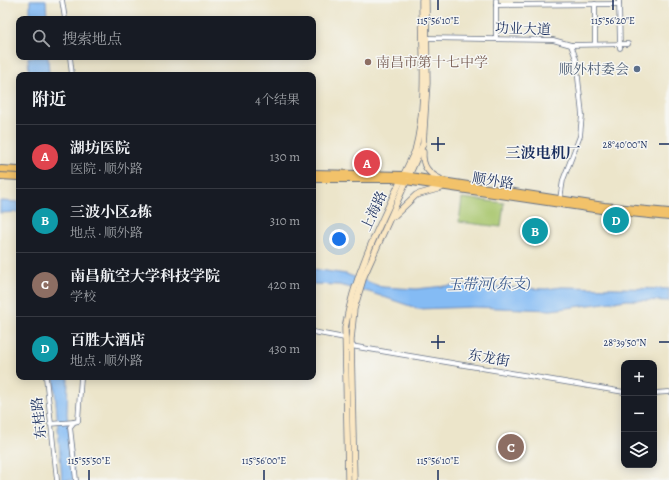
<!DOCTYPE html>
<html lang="zh">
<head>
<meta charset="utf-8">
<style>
	:root { --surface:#171b24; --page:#242831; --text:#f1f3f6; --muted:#9ea1a6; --line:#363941; --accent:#7c3aed }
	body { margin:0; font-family:Alegreya,"Noto Serif SC",serif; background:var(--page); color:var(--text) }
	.controls { position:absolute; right:12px; bottom:12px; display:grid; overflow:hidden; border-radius:8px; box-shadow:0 2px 10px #0003 }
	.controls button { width:36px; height:36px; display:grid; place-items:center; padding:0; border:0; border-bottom:1px solid var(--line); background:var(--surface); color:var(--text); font:20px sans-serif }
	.you { position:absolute; left:339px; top:239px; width:14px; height:14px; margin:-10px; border:3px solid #fff; border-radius:50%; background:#1a73e8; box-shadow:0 0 0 6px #1a73e833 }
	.badge { display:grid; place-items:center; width:26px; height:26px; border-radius:50%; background:var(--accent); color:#fff; font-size:13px; font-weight:700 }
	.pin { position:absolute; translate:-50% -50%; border:2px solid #fff; box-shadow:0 1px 4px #0006 }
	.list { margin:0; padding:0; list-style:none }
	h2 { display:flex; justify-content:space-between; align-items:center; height:52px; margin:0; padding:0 16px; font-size:17px }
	h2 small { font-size:13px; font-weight:400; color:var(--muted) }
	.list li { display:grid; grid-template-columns:26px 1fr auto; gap:12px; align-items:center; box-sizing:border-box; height:64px; padding:0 16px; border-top:1px solid var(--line) }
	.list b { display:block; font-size:15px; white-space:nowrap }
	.list p { margin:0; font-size:13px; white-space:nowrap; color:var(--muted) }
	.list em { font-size:13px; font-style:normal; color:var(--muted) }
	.icon { flex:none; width:22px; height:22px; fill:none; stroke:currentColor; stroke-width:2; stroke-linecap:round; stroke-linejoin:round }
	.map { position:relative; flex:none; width:669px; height:480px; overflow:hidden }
	.search { position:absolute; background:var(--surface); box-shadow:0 2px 10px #0003; left:16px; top:16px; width:300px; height:44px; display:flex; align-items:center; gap:10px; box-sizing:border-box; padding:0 14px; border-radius:8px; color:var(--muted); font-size:15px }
	.panel { position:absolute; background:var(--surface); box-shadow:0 2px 10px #0003; left:16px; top:72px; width:300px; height:308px; border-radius:8px }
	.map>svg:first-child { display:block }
	.green { fill:#a8c66d; stroke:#627a66 }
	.water { fill:#84bbf4; stroke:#5075a9 }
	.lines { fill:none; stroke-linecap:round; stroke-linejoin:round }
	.street-casing { stroke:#646f84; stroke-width:5.5 }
	.secondary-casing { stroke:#646f84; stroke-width:7 }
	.primary-casing { stroke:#646f84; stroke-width:8 }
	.street { stroke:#fff; stroke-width:4 }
	.secondary { stroke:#fae7c3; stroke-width:5.5 }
	.primary { stroke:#f2c26a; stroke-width:6 }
	.ticks { fill:none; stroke:#1b2f5e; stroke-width:1.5 }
	.education-dot { fill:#8d6e63; stroke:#f6f6f2; stroke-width:1.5 }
	.service-dot { fill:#5c6f8a; stroke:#f6f6f2; stroke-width:1.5 }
	.labels { text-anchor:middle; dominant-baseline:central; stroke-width:3; stroke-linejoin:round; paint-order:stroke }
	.street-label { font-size:14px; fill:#1b2f5e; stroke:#f6f6f2 }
	.education-label { font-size:14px; fill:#785e54; stroke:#f6f6f2; text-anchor:start }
	.service-label { font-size:14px; fill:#4e5e75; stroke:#f6f6f2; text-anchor:end }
	.neighbourhood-label { font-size:15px; font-weight:bold; fill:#1b2f5e; stroke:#f6f6f2 }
	.water-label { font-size:15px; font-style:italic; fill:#3a598b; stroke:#f6f6f2 }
	.ticks-label { font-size:10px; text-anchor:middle; fill:#1b2f5e; stroke:#f6f6f2; stroke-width:3; stroke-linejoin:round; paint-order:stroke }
</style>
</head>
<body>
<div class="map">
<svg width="669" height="480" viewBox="0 0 669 480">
	<rect width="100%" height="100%" fill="#f6f6f2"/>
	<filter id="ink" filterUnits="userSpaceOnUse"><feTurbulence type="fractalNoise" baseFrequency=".025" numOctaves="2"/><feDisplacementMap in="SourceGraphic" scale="8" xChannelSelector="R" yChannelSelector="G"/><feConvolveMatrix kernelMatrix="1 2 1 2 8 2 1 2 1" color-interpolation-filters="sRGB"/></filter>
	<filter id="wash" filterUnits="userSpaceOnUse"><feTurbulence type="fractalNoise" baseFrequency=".012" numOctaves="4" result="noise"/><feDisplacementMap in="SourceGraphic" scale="16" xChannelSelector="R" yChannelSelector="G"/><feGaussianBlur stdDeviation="0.9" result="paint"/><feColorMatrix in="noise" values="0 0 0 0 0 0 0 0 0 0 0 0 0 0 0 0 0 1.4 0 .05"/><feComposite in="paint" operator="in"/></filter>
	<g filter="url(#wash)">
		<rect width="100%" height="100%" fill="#ece5ca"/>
		<!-- green -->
		<polygon class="green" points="462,198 504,203 501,227 459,222"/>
		<!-- water -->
		<g class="water">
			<polygon points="30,0 46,0 47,19 30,19"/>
			<polygon points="28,57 48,57 49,75 29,75"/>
			<polygon points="0,201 19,202 19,212 0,213"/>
			<polygon points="313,269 346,274 382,287 416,289 455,285 546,289 562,287 669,289 669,301 627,300 551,310 473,307 419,309 369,292 339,285 313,284"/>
			<polygon points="54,377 68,377 67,414 75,480 62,480"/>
		</g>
	</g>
	<g filter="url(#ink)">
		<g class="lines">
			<defs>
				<g id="street">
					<polyline points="62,0 65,19"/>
					<polyline points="496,0 496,39"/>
					<polyline points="619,0 620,48"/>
					<polyline points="496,5 619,4"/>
					<polyline points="426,38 553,40 571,45 628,44"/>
					<polyline points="595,44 595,4"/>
					<polyline points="70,57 72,75"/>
					<polyline points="560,199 563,180 580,136 582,115 576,59 571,45"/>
					<polyline points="313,332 345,338"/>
					<polyline points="351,346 624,392"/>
					<polyline points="46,377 57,480"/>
					<polyline points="654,393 669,392"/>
					<polyline points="50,424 74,422"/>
					<polyline points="76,480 70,427 74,422 78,421 81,377"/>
				</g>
				<g id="secondary">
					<path d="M 423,152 C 422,166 428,173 440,179"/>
					<polyline points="394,216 416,195 441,188"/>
					<path d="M 348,480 L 345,328 C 356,265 388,209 415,151 C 428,102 422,50 422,0"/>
					<polyline points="354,480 351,340 354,309 364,276 423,144 427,83 426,0"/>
				</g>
				<g id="primary">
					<polyline points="0,169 19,170"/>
					<polyline points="313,173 404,175 604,206 669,212"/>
					<polyline points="0,176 19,177"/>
					<polyline points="313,179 392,179 601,210 669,217"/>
				</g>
			</defs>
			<!-- street casing -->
			<use href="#street" class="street-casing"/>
			<!-- secondary casing -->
			<use href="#secondary" class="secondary-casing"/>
			<!-- primary casing -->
			<use href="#primary" class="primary-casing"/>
			<!-- street -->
			<use href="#street" class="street"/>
			<!-- secondary -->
			<use href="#secondary" class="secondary"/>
			<!-- primary -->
			<use href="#primary" class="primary"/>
		</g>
	</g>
	<!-- ticks -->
	<path class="ticks" d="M 438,0 L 438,10M 613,0 L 613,10M 438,137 L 438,151M 431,144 L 445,144M 659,144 L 669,144M 438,335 L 438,349M 431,342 L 445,342M 659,342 L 669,342M 89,470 L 89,480M 264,470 L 264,480M 438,470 L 438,480"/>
	<!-- markers -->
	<circle class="education-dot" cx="368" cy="62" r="4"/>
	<circle class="service-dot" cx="637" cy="69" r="4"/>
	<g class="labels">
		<!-- street labels -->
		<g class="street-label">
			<text transform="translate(523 29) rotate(2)">功业大道</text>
			<text transform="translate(493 181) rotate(9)">顺外路</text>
			<text transform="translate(374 211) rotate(-65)">上海路</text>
			<text transform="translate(489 358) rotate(10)">东龙街</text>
			<text transform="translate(39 418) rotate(-96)">东桂路</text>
		</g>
		<!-- education labels -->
		<g class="education-label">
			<text x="376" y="62">南昌市第十七中学</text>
		</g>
		<!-- service labels -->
		<g class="service-label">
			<text x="629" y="69">顺外村委会</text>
		</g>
		<!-- neighbourhood labels -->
		<g class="neighbourhood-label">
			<text x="543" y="153">三波电机厂</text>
		</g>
		<!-- water labels -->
		<g class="water-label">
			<text transform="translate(489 284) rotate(-1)">玉带河(东支)</text>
		</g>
	</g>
	<g class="ticks-label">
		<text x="438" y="24">115°56'10"E</text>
		<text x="613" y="24">115°56'20"E</text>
		<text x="625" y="148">28°40'00"N</text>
		<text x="625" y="346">28°39'50"N</text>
		<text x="89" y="464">115°55'50"E</text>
		<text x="264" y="464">115°56'00"E</text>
		<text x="438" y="464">115°56'10"E</text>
	</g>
</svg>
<div class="controls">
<button>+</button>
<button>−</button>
<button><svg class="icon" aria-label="layers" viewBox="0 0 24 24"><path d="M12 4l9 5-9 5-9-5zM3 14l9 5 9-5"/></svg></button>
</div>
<div class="you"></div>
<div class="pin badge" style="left:367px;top:163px;background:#e0444e">A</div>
<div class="pin badge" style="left:535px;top:231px;background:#0f9aa8">B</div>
<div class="pin badge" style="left:511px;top:447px;background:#8d6e63">C</div>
<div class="pin badge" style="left:616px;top:220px;background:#0f9aa8">D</div>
<div class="search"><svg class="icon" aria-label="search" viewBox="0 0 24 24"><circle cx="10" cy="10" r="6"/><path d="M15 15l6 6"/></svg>搜索地点</div>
<section class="panel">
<h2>附近<small>4个结果</small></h2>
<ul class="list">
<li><span class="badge" style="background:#e0444e">A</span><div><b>湖坊医院</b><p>医院 · 顺外路</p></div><em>130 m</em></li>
<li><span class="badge" style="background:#0f9aa8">B</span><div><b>三波小区2栋</b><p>地点 · 顺外路</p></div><em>310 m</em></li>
<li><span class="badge" style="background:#8d6e63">C</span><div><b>南昌航空大学科技学院</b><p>学校</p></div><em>420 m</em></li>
<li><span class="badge" style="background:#0f9aa8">D</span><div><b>百胜大酒店</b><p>地点 · 顺外路</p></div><em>430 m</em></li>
</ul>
</section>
</div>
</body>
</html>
